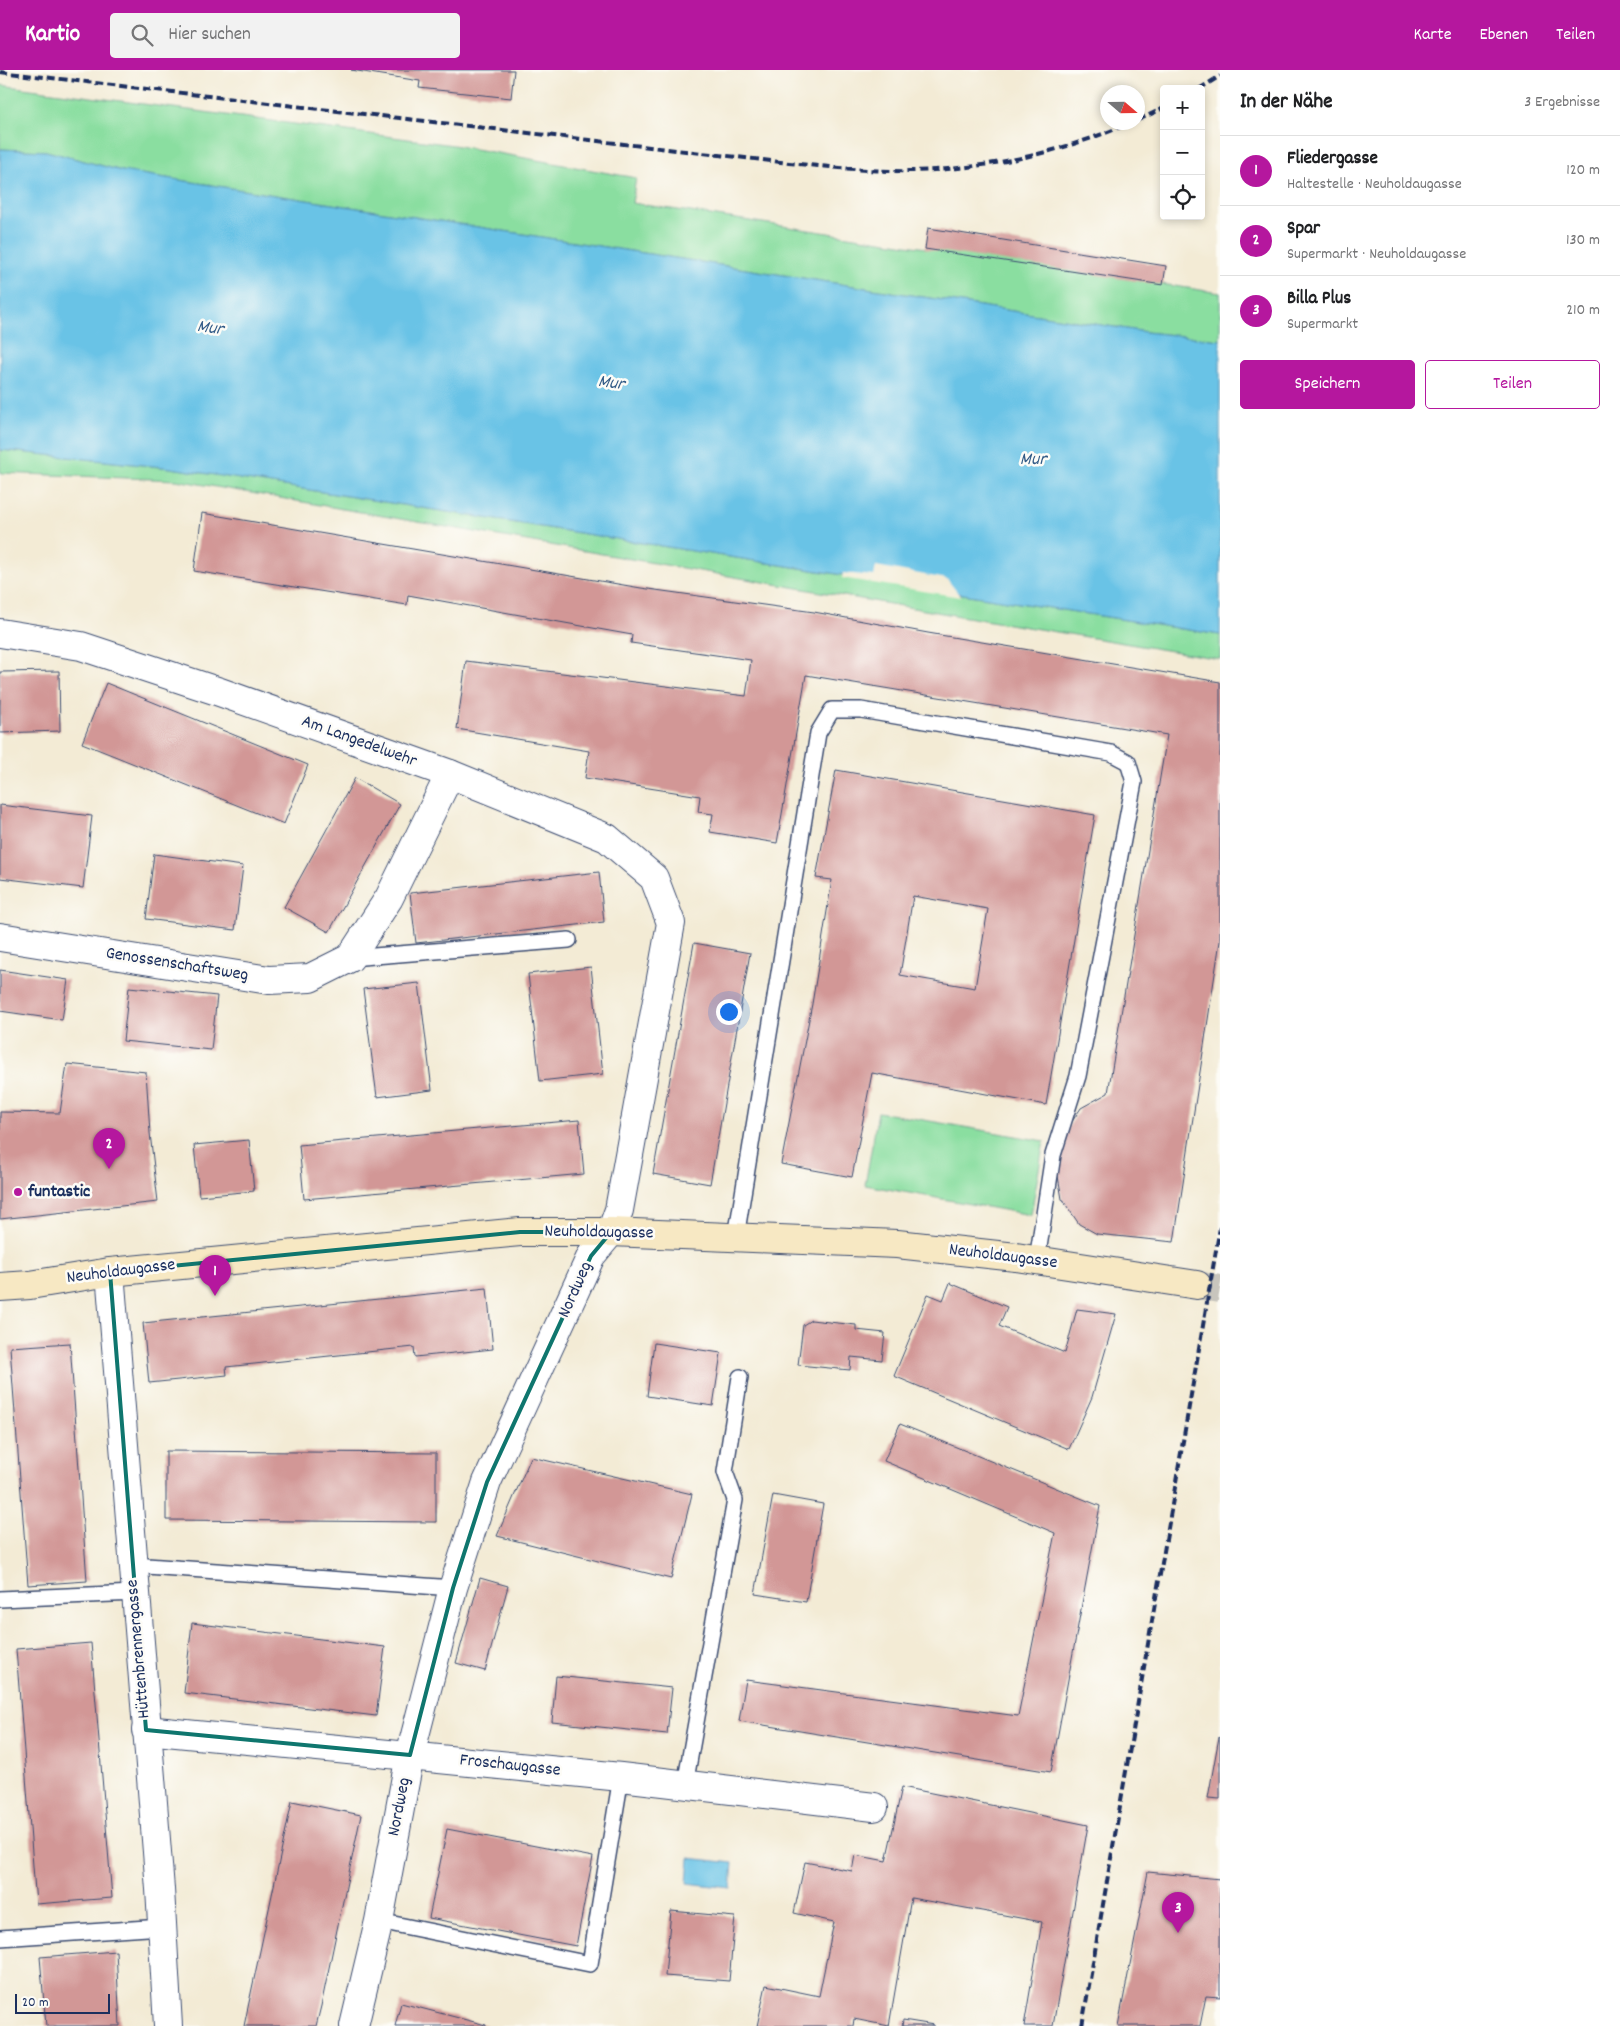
<!DOCTYPE html>
<html lang="de">
<head>
<meta charset="utf-8">
<style>
	:root { --surface:#fff; --page:#f2f2f2; --text:#202124; --muted:#757577; --line:#e0e0e0; --accent:#b5179e }
	body { margin:0; font-family:Dekko,sans-serif; background:var(--page); color:var(--text) }
	.controls { position:absolute; right:15px; top:15px; display:grid; overflow:hidden; border-radius:5px; box-shadow:0 2px 8px #0003 }
	.controls button { width:45px; height:45px; display:grid; place-items:center; padding:0; border:0; border-bottom:1px solid var(--line); background:var(--surface); color:var(--text); font:25px sans-serif }
	.compass { position:absolute; left:1100px; top:15px; width:45px; height:45px; border-radius:50%; background:var(--surface); box-shadow:0 2px 8px #0003; rotate:110deg }
	.scale { position:absolute; left:15px; bottom:12px; width:95px; box-sizing:border-box; padding-left:5px; border:2px solid #1b2f5e; border-top:0; font-size:14px; line-height:18px; white-space:nowrap; color:#1b2f5e; -webkit-text-stroke:4px #fdfcf7; paint-order:stroke }
	.you { position:absolute; left:728px; top:941px; width:18px; height:18px; margin:-12px; border:4px solid #fff; border-radius:50%; background:#1a73e8; box-shadow:0 0 0 8px #1a73e833 }
	.badge { display:grid; place-items:center; width:32px; height:32px; border-radius:50%; background:var(--accent); color:#fff; font-size:16px; font-weight:700 }
	.pin { position:absolute; translate:-50% -41px; filter:drop-shadow(0 1px 2px #0008) }
	.pin::after { content:''; position:absolute; top:26px; width:18px; height:15px; background:inherit; clip-path:polygon(0 0,100% 0,50% 100%) }
	.list { margin:0; padding:0; list-style:none }
	h2 { display:flex; justify-content:space-between; align-items:center; height:65px; margin:0; padding:0 20px; font-size:21px }
	h2 small { font-size:16px; font-weight:400; color:var(--muted) }
	.list li { display:grid; grid-template-columns:32px 1fr auto; gap:15px; align-items:center; box-sizing:border-box; height:70px; padding:0 20px; border-top:1px solid var(--line) }
	.list b { display:block; font-size:19px; white-space:nowrap }
	.list p { margin:0; font-size:16px; white-space:nowrap; color:var(--muted) }
	.list em { font-size:16px; font-style:normal; color:var(--muted) }
	.actions { display:flex; gap:10px; padding:15px 20px }
	.actions a { flex:1; padding:11px 0; border:1px solid var(--accent); border-radius:5px; text-align:center; font-size:18px; color:var(--accent) }
	.actions .main { background:var(--accent); color:#fff }
	.icon { flex:none; width:28px; height:28px; fill:none; stroke:currentColor; stroke-width:2; stroke-linecap:round; stroke-linejoin:round }
	.map { position:relative; flex:none; width:1220px; height:1956px; overflow:hidden }
	header { display:flex; align-items:center; gap:30px; box-sizing:border-box; height:70px; padding:0 25px; background:var(--accent); color:#fff }
	header strong { font-size:24px }
	nav { display:flex; gap:28px; margin-inline-start:auto; font-size:18px }
	.search { width:350px; height:45px; background:var(--page); display:flex; align-items:center; gap:12px; box-sizing:border-box; padding:0 18px; border-radius:5px; color:var(--muted); font-size:19px }
	main { display:flex }
	aside { flex:1; background:var(--surface) }
	.map>svg:first-child { display:block }
	.green { fill:#8adea0; stroke:#52867f }
	.water { fill:#69c3e6; stroke:#4279a2 }
	.pier { fill:#f3ebd5 }
	.building { fill:#d29796; fill-rule:evenodd }
	.lines { fill:none; stroke-linecap:round; stroke-linejoin:round }
	.secondary-tunnel { stroke:#c8c5bd; stroke-width:28; stroke-dasharray:28 14; stroke-linecap:butt }
	.lane-casing { stroke:#3b4b70; stroke-width:18 }
	.street-casing { stroke:#3b4b70; stroke-width:30 }
	.secondary-casing { stroke:#3b4b70; stroke-width:30 }
	.lane { stroke:#fff; stroke-width:15 }
	.street { stroke:#fff; stroke-width:28 }
	.secondary { stroke:#f7e8c3; stroke-width:28 }
	.rail { stroke:#1b2f5e; stroke-width:4; stroke-dasharray:8 4; stroke-linecap:butt }
	.marked { fill:none; stroke:#0f766e; stroke-width:4; stroke-linejoin:round }
	.poi-dot { fill:#b5179e; stroke:#fdfcf7; stroke-width:2 }
	.labels { text-anchor:middle; dominant-baseline:central; stroke-width:5; stroke-linejoin:round; paint-order:stroke }
	.street-label { font-size:18px; fill:#1b2f5e; stroke:#fdfcf7 }
	.poi-label { font-size:18px; font-weight:bold; fill:#1b2f5e; stroke:#fdfcf7; text-anchor:start }
	.water-label { font-size:19px; font-style:italic; fill:#325b87; stroke:#fdfcf7 }
</style>
</head>
<body>
<header>
<strong>Kartio</strong>
<div class="search"><svg class="icon" aria-label="search" viewBox="0 0 24 24"><circle cx="10" cy="10" r="6"/><path d="M15 15l6 6"/></svg>Hier suchen</div>
<nav><a>Karte</a><a>Ebenen</a><a>Teilen</a></nav>
</header>
<main>
<div class="map">
<svg width="1220" height="1956" viewBox="0 0 1220 1956">
	<rect width="100%" height="100%" fill="#fdfcf7"/>
	<filter id="ink" filterUnits="userSpaceOnUse"><feTurbulence type="fractalNoise" baseFrequency=".02" numOctaves="2"/><feDisplacementMap in="SourceGraphic" scale="10" xChannelSelector="R" yChannelSelector="G"/><feConvolveMatrix kernelMatrix="1 2 1 2 8 2 1 2 1" color-interpolation-filters="sRGB"/></filter>
	<filter id="wash" filterUnits="userSpaceOnUse"><feTurbulence type="fractalNoise" baseFrequency=".0096" numOctaves="4" result="noise"/><feDisplacementMap in="SourceGraphic" scale="20" xChannelSelector="R" yChannelSelector="G"/><feGaussianBlur stdDeviation="1.12" result="paint"/><feColorMatrix in="noise" values="0 0 0 0 0 0 0 0 0 0 0 0 0 0 0 0 0 1.4 0 .05"/><feComposite in="paint" operator="in"/></filter>
	<g filter="url(#wash)">
		<rect width="100%" height="100%" fill="#f3ebd5"/>
		<!-- green -->
		<g class="green">
			<polygon points="0,15 453,75 636,108 632,133 1220,223 1220,270 1146,262 122,101 46,81 0,79"/>
			<polygon points="0,380 171,398 1220,565 1220,589 936,542 176,410 0,403"/>
			<polygon points="878,1042 1044,1071 1031,1145 865,1115"/>
		</g>
		<!-- water -->
		<g class="water">
			<polygon points="0,79 46,81 122,101 1146,262 1220,270 1220,565 171,398 0,380"/>
			<polygon points="689,1788 733,1793 731,1818 687,1813"/>
		</g>
		<!-- pier -->
		<polygon class="pier" points="876,496 947,509 961,527 842,508 843,503 874,506"/>
		<g id="blocks">
			<!-- building -->
			<g class="building">
				<polygon points="351,0 514,0 511,28 419,18 420,11"/>
				<polygon points="928,158 1166,196 1163,215 925,179"/>
				<polygon points="202,443 641,518 814,542 928,563 1220,612 1220,871 1174,1172 1097,1164 1079,1154 1062,1129 1058,1106 1057,1086 1061,1068 1081,1038 1108,1023 1167,665 806,605 777,773 710,762 713,744 698,742 700,726 585,708 589,681 457,659 466,591 746,626 751,590 631,573 632,565 408,525 407,535 194,501"/>
				<polygon points="59,601 60,661 0,663 0,602"/>
				<polygon points="106,613 308,695 284,754 82,673"/>
				<path d="M 836,700 L 1095,745 L 1046,1035 L 872,1003 L 852,1107 L 781,1094 L 812,934 L 832,810 L 816,808 ZM 913,826 L 988,839 L 975,918 L 900,905 Z"/>
				<polygon points="355,708 400,734 329,862 284,837"/>
				<polygon points="0,735 92,746 83,818 0,808"/>
				<polygon points="154,784 243,796 235,860 146,849"/>
				<polygon points="599,802 604,852 416,873 410,823"/>
				<polygon points="694,873 750,883 710,1114 653,1104"/>
				<polygon points="591,897 603,1004 540,1011 528,904"/>
				<polygon points="0,900 68,910 62,950 0,941"/>
				<polygon points="419,913 432,1020 377,1027 363,919"/>
				<polygon points="129,917 217,926 211,980 123,971"/>
				<polygon points="67,994 146,1002 150,1063 158,1132 0,1149 0,1042 60,1043"/>
				<polygon points="579,1050 584,1104 304,1129 299,1075"/>
				<polygon points="249,1070 254,1121 199,1126 194,1075"/>
				<polygon points="950,1213 1007,1237 999,1256 1065,1283 1077,1239 1116,1244 1092,1327 1069,1379 894,1306 928,1224 943,1230"/>
				<polygon points="487,1218 493,1279 415,1287 414,1277 226,1297 227,1305 149,1313 143,1253"/>
				<polygon points="811,1250 856,1255 856,1260 885,1263 882,1290 851,1287 850,1300 798,1295 803,1255"/>
				<polygon points="70,1273 87,1511 28,1515 10,1277"/>
				<polygon points="654,1273 721,1283 713,1336 647,1326"/>
				<polygon points="900,1354 1100,1436 1051,1702 739,1651 746,1610 1018,1646 1055,1463 884,1391"/>
				<polygon points="166,1381 436,1383 436,1452 166,1450"/>
				<polygon points="531,1387 692,1424 671,1509 497,1466"/>
				<polygon points="773,1425 823,1434 806,1532 755,1524"/>
				<polygon points="480,1508 508,1516 485,1601 456,1593"/>
				<polygon points="192,1553 385,1577 376,1646 184,1623"/>
				<polygon points="91,1573 112,1828 36,1834 16,1579"/>
				<polygon points="556,1606 672,1618 667,1664 552,1652"/>
				<polygon points="1219,1667 1220,1667 1220,1729 1208,1728"/>
				<polygon points="902,1717 1088,1755 1053,1956 1024,1956 1042,1852 911,1828 889,1956 854,1949 853,1956 757,1956 766,1915 819,1926 834,1852 794,1843 805,1792 852,1801 855,1785 886,1791"/>
				<polygon points="292,1731 361,1745 321,1936 316,1956 244,1956"/>
				<polygon points="447,1759 593,1787 576,1876 429,1848"/>
				<polygon points="1148,1802 1220,1809 1220,1927 1206,1926 1200,1956 1118,1956"/>
				<polygon points="671,1841 735,1847 729,1911 665,1906"/>
				<polygon points="116,1881 120,1956 46,1956 40,1887"/>
				<polygon points="401,1933 486,1955 486,1956 395,1956"/>
				<polygon points="903,1950 934,1955 934,1956 902,1956"/>
			</g>
		</g>
	</g>
	<g filter="url(#ink)">
		<use href="#blocks" fill-opacity="0" stroke="#3b4b70" stroke-width="1"/>
		<g class="lines">
			<!-- secondary-tunnel -->
			<polyline class="secondary-tunnel" points="1197,1215 1220,1219"/>
			<defs>
				<g id="lane">
					<polyline points="350,888 569,870"/>
					<polyline points="736,1167 818,663 832,640 861,640 1111,683 1128,692 1134,712 1078,1006 1053,1085 1037,1190"/>
					<polyline points="133,1495 453,1518"/>
					<polyline points="0,1529 135,1523"/>
					<polyline points="685,1715 735,1430 725,1402 740,1307"/>
					<polyline points="379,1851 590,1894 621,1707"/>
					<polyline points="0,1868 162,1857"/>
				</g>
				<g id="street">
					<polyline points="0,563 81,576 217,621 450,704 607,768 654,808 671,853 619,1140 611,1162 591,1186 487,1412 453,1518 410,1685 379,1851 354,1956"/>
					<polyline points="0,867 269,910 310,908 350,888 389,828 450,704"/>
					<polyline points="110,1202 160,1819 168,1956"/>
					<polyline points="146,1660 621,1707 874,1737"/>
				</g>
				<polyline id="secondary" points="0,1217 30,1215 110,1202 520,1162 611,1162 897,1174 1016,1187 1197,1215"/>
			</defs>
			<!-- lane casing -->
			<use href="#lane" class="lane-casing"/>
			<!-- street casing -->
			<use href="#street" class="street-casing"/>
			<!-- secondary casing -->
			<use href="#secondary" class="secondary-casing"/>
			<!-- lane -->
			<use href="#lane" class="lane"/>
			<!-- street -->
			<use href="#street" class="street"/>
			<!-- secondary -->
			<use href="#secondary" class="secondary"/>
			<!-- rail -->
			<g class="rail">
				<path d="M 0,2 L 789,93 C 830,97 872,102 914,101 C 988,99 1064,82 1132,52"/>
				<polyline points="1199,19 1220,6"/>
				<polyline points="1138,50 1164,38"/>
				<polyline points="1082,1956 1220,1157"/>
			</g>
		</g>
	</g>
	<!-- marked area -->
	<path class="marked" d="M 520,1162 L 611,1162 L 591,1186 L 487,1412 L 453,1518 L 410,1685 L 146,1660 L 110,1202 Z"/>
	<!-- markers -->
	<circle class="poi-dot" cx="18" cy="1122" r="5"/>
	<g class="labels">
		<!-- street labels -->
		<g class="street-label">
			<text transform="translate(359 672) rotate(20)">Am Langedelwehr</text>
			<text transform="translate(177 895) rotate(9)">Genossenschaftsweg</text>
			<text transform="translate(599 1163) rotate(1)">Neuholdaugasse</text>
			<text transform="translate(1003 1187) rotate(7)">Neuholdaugasse</text>
			<text transform="translate(121 1202) rotate(-7)">Neuholdaugasse</text>
			<text transform="translate(576 1220) rotate(-66)">Nordweg</text>
			<text transform="translate(139 1579) rotate(-95)">Hüttenbrennergasse</text>
			<text transform="translate(510 1696) rotate(6)">Froschaugasse</text>
			<text transform="translate(400 1737) rotate(-79)">Nordweg</text>
		</g>
		<!-- poi labels -->
		<g class="poi-label">
			<text x="28" y="1122">funtastic</text>
		</g>
		<!-- water labels -->
		<g class="water-label">
			<text transform="translate(210 259) rotate(8)">Mur</text>
			<text transform="translate(611 314) rotate(8)">Mur</text>
			<text x="1033" y="390">Mur</text>
		</g>
	</g>
</svg>
<div class="controls">
<button>+</button>
<button>−</button>
<button><svg class="icon" aria-label="locate" viewBox="0 0 24 24"><circle cx="12" cy="12" r="6"/><path d="M12 2v4M12 18v4M2 12h4M18 12h4"/></svg></button>
</div>
<svg class="compass" viewBox="-18 -18 36 36"><path d="M0-13l5 13h-10z" fill="#e53935"/><path d="M0 13l5-13h-10z" fill="#757577"/></svg>
<div class="scale">20 m</div>
<div class="you"></div>
<div class="pin badge" style="left:215px;top:1226px">1</div>
<div class="pin badge" style="left:109px;top:1099px">2</div>
<div class="pin badge" style="left:1178px;top:1863px">3</div>
</div>
<aside>
<h2>In der Nähe<small>3 Ergebnisse</small></h2>
<ul class="list">
<li><span class="badge">1</span><div><b>Fliedergasse</b><p>Haltestelle · Neuholdaugasse</p></div><em>120 m</em></li>
<li><span class="badge">2</span><div><b>Spar</b><p>Supermarkt · Neuholdaugasse</p></div><em>130 m</em></li>
<li><span class="badge">3</span><div><b>Billa Plus</b><p>Supermarkt</p></div><em>210 m</em></li>
</ul>
<div class="actions"><a class="main">Speichern</a><a>Teilen</a></div>
</aside>
</main>
</body>
</html>
